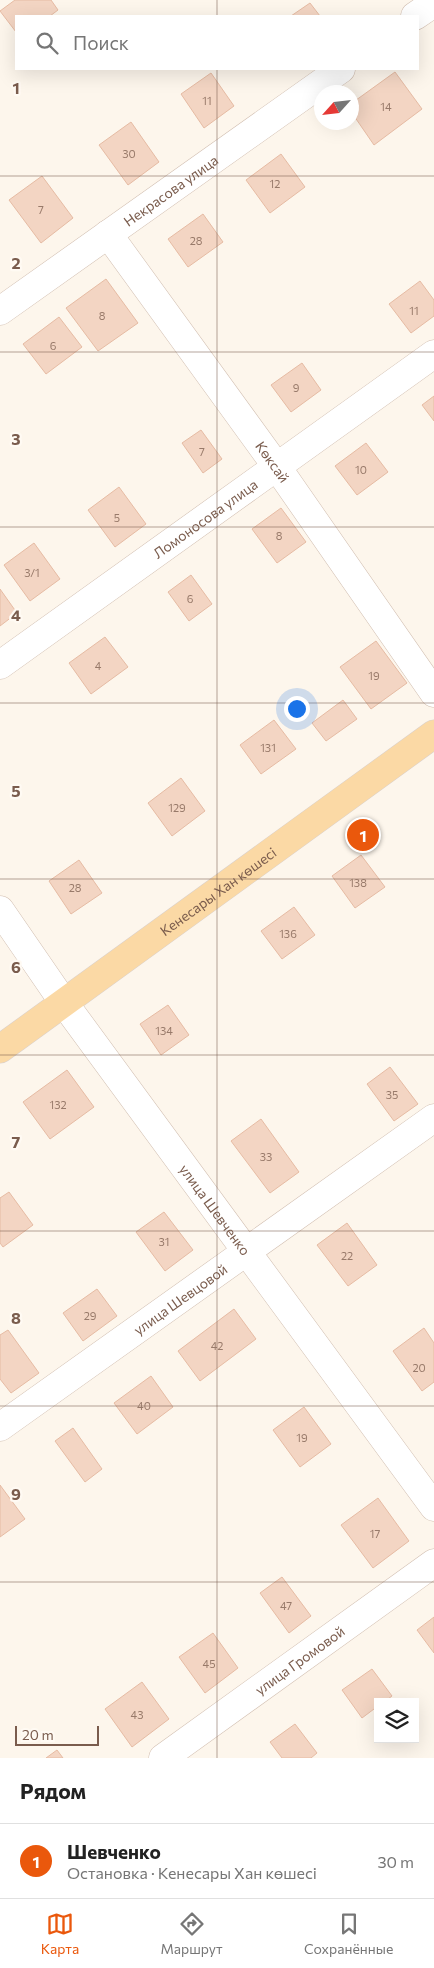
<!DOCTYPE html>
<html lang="ru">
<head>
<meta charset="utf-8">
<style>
	:root { --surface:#fff; --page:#f2f2f2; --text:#222; --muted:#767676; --line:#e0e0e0; --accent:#ea580c }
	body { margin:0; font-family:Commissioner,sans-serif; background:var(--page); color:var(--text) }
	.controls { position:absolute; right:15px; bottom:15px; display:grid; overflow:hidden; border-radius:0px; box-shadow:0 5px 20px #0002 }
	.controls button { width:45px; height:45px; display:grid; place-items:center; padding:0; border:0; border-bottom:1px solid var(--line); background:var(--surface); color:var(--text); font:25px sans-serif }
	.compass { position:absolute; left:314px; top:85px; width:45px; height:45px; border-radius:50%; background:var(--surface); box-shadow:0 5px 20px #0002; rotate:243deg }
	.scale { position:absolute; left:15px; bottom:12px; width:84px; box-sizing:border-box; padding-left:5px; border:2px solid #7a5c4d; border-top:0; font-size:14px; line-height:18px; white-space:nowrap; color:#7a5c4d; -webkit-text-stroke:4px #fffaf3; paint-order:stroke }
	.you { position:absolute; left:296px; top:708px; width:18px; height:18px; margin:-12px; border:4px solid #fff; border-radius:50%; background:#1a73e8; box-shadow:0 0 0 8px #1a73e833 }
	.badge { display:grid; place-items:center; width:32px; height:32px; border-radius:50%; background:var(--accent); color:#fff; font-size:16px; font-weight:700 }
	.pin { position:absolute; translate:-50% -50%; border:2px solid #fff; box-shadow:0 1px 5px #0006 }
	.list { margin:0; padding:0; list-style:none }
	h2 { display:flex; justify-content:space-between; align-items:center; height:65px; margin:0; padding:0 20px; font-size:21px }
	h2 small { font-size:16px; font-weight:400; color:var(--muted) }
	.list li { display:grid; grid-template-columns:32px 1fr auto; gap:15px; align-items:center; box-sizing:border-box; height:75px; padding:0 20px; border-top:1px solid var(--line) }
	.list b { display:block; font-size:19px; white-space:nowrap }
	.list p { margin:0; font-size:16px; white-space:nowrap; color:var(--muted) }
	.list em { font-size:16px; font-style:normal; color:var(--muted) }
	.icon { flex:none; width:28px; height:28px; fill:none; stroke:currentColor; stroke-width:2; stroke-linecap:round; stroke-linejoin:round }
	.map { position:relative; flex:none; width:434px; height:1758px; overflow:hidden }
	.search { position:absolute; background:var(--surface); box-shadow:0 5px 20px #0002; left:15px; right:15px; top:15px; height:55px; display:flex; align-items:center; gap:12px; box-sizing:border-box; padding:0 18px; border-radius:0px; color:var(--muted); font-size:19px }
	.sheet { height:140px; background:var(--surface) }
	nav { display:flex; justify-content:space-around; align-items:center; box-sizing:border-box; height:70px; border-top:1px solid var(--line); background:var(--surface); font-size:14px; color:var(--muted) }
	nav a { display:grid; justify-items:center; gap:2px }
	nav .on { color:var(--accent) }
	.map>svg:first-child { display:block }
	.building { fill:#f3d5c3; stroke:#e6bba3 }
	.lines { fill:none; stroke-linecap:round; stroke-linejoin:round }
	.minor-casing { stroke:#d1beb0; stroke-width:29 }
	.major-casing { stroke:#dad1cd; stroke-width:29 }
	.minor { stroke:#fff; stroke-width:28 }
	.major { stroke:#fbd9a5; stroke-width:28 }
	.grid { fill:none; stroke:#7a5c4d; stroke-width:1; stroke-opacity:0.55 }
	.labels { text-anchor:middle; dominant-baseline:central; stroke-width:4.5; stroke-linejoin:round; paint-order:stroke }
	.number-label { font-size:11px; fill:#987a6a }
	.street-label { font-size:14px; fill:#7a5c4d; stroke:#fffaf3 }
	.grid-label { font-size:16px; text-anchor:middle; font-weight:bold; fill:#7a5c4d; stroke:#fffaf3; stroke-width:4.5; stroke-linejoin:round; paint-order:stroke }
</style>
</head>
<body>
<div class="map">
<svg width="434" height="1758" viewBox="0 0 434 1758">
	<rect width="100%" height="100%" fill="#fdf6ec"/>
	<!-- building -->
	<g class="building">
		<polygon points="15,0 51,0 58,10 50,16 16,16 16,32 0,11"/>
		<polygon points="310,3 320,16 291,16"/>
		<polygon points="395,72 422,109 374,145 352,113 352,103"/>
		<polygon points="211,73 234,106 204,128 181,94"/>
		<polygon points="131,122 159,162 128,185 99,145"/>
		<polygon points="281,154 305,187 270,213 246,180"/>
		<polygon points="42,176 73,218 41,243 9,200"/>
		<polygon points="203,214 223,242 188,267 168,239"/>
		<polygon points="106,279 138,323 98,351 66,308"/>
		<polygon points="420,281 434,300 434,316 411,333 389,304"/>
		<polygon points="59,317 82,347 46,374 23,344"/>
		<polygon points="302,363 321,390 291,412 271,385"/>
		<polygon points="434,396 434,421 422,405"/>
		<polygon points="201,430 222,459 203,473 182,443"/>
		<polygon points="366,443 388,472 357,495 335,466"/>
		<polygon points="119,487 146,524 115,547 88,510"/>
		<polygon points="281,508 306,542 277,563 252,529"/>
		<polygon points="34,543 60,579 30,601 4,565"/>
		<polygon points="191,575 212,604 189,621 168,592"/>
		<polygon points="0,589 17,613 0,626"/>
		<polygon points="105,637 128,667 91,694 69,663"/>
		<polygon points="376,641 407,683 371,709 340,667"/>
		<polygon points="343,700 357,719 326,741 312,723"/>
		<polygon points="274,720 296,749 261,774 240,745"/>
		<polygon points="181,778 205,811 172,836 148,803"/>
		<polygon points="361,855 385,887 355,908 332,876"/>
		<polygon points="79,860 102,893 71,914 49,881"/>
		<polygon points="294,907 315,935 282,959 261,931"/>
		<polygon points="168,1005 189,1035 161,1055 140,1024"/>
		<polygon points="390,1067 418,1104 394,1121 367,1084"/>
		<polygon points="67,1070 94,1107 50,1139 23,1102"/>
		<polygon points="261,1119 299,1172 270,1193 231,1141"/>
		<polygon points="9,1192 33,1225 3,1247 0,1243 0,1198"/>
		<polygon points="164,1212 193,1250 165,1271 136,1232"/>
		<polygon points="347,1223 377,1265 348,1286 317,1245"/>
		<polygon points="97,1289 117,1316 83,1341 63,1313"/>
		<polygon points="234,1309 256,1339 200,1381 178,1351"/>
		<polygon points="424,1328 434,1343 434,1382 422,1391 393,1351"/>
		<polygon points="8,1330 39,1373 11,1393 0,1379 0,1335"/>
		<polygon points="151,1376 173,1407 137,1434 114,1403"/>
		<polygon points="304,1407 331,1444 300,1467 273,1430"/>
		<polygon points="73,1428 102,1469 85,1482 55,1441"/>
		<polygon points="0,1485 25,1519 0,1537"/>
		<polygon points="378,1498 409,1541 373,1568 341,1525"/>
		<polygon points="282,1577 311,1616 289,1633 260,1593"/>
		<polygon points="434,1617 434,1653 417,1630"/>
		<polygon points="213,1633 238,1668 205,1693 179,1657"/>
		<polygon points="372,1669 392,1696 384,1702 378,1702 378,1706 362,1718 342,1690"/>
		<polygon points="142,1682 169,1719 132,1747 105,1709"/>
		<polygon points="295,1724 317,1753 311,1758 282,1758 270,1742"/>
		<polygon points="57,1750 63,1758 46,1758"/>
	</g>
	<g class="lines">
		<defs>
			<g id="minor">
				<polyline points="415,16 434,3"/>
				<path id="s1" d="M 108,234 L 277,467 L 434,693"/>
				<path id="s2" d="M 0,311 L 341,69"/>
				<path id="s3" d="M 0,665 L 434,354"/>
				<path id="s4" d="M 0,910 L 64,1003 L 434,1507"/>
				<path id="s5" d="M 0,1427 L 434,1118"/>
				<path id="s6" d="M 163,1758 L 434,1563"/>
			</g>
			<g id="major">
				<path id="s7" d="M 0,1049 L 434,734"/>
			</g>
		</defs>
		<!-- minor casing -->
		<use href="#minor" class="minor-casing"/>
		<!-- major casing -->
		<use href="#major" class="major-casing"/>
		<!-- minor -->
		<use href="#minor" class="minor"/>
		<!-- major -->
		<use href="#major" class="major"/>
	</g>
	<!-- grid -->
	<path class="grid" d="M 217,0 L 217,16M 217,69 L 217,1758M 0,176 L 434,176M 0,352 L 434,352M 0,527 L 434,527M 0,703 L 434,703M 0,879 L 434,879M 0,1055 L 434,1055M 0,1231 L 434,1231M 0,1406 L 434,1406M 0,1582 L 434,1582"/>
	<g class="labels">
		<!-- number labels -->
		<g class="number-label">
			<text x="207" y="100">11</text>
			<text x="386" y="106">14</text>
			<text x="129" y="153">30</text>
			<text x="275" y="183">12</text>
			<text x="41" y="209">7</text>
			<text x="196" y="240">28</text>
			<text x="414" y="310">11</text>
			<text x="102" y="315">8</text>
			<text x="53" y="345">6</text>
			<text x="296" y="387">9</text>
			<text x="202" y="451">7</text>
			<text x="361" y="469">10</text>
			<text x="117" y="517">5</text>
			<text x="279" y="535">8</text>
			<text x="32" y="572">3/1</text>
			<text x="190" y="598">6</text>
			<text x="98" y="665">4</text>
			<text x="374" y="675">19</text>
			<text x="268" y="747">131</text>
			<text x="177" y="807">129</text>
			<text x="358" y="882">138</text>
			<text x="75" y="887">28</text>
			<text x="288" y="933">136</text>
			<text x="164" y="1030">134</text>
			<text x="392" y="1094">35</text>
			<text x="58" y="1104">132</text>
			<text x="266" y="1156">33</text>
			<text x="164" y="1241">31</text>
			<text x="347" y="1255">22</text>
			<text x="90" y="1315">29</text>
			<text x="217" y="1345">42</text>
			<text x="419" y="1367">20</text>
			<text x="144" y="1405">40</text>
			<text x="302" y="1437">19</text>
			<text x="375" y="1533">17</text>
			<text x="286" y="1605">47</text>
			<text x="209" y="1663">45</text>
			<text x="137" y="1714">43</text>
		</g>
		<!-- street labels -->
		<g class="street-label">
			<text stroke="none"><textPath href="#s2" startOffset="209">Некрасова улица</textPath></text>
			<text stroke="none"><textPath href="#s1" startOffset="281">Көксай</textPath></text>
			<text stroke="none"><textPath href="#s3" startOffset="252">Ломоносова улица</textPath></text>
			<text stroke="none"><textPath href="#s7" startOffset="269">Кенесары Хан көшесі</textPath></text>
			<text stroke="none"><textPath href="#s4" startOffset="369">улица Шевченко</textPath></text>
			<text stroke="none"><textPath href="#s5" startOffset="221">улица Шевцовой</textPath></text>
			<text stroke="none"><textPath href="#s6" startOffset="168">улица Громовой</textPath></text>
		</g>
	</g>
	<g class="grid-label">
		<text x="16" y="94">1</text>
		<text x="16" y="269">2</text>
		<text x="16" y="445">3</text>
		<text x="16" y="621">4</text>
		<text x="16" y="797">5</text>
		<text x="16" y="973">6</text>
		<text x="16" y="1148">7</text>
		<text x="16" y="1324">8</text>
		<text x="16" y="1500">9</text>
	</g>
</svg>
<div class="controls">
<button><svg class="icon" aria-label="layers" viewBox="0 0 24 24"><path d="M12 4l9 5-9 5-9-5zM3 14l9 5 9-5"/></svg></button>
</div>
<svg class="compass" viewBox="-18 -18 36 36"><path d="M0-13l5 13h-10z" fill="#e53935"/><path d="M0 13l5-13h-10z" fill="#767676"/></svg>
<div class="scale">20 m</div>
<div class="you"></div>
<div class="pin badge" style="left:363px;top:835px">1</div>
<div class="search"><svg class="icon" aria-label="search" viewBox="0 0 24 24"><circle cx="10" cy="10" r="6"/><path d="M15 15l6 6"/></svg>Поиск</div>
</div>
<section class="sheet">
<h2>Рядом<small></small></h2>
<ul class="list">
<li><span class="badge">1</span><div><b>Шевченко</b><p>Остановка · Кенесары Хан көшесі</p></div><em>30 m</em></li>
</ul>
</section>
<nav>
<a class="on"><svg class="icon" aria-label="map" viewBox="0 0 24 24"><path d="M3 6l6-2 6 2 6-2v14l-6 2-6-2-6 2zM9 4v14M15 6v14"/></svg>Карта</a>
<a><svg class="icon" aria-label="directions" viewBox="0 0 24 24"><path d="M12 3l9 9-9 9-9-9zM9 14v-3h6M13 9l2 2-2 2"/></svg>Маршрут</a>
<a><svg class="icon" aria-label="saved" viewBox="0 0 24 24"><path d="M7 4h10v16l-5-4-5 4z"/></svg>Сохранённые</a>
</nav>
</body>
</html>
